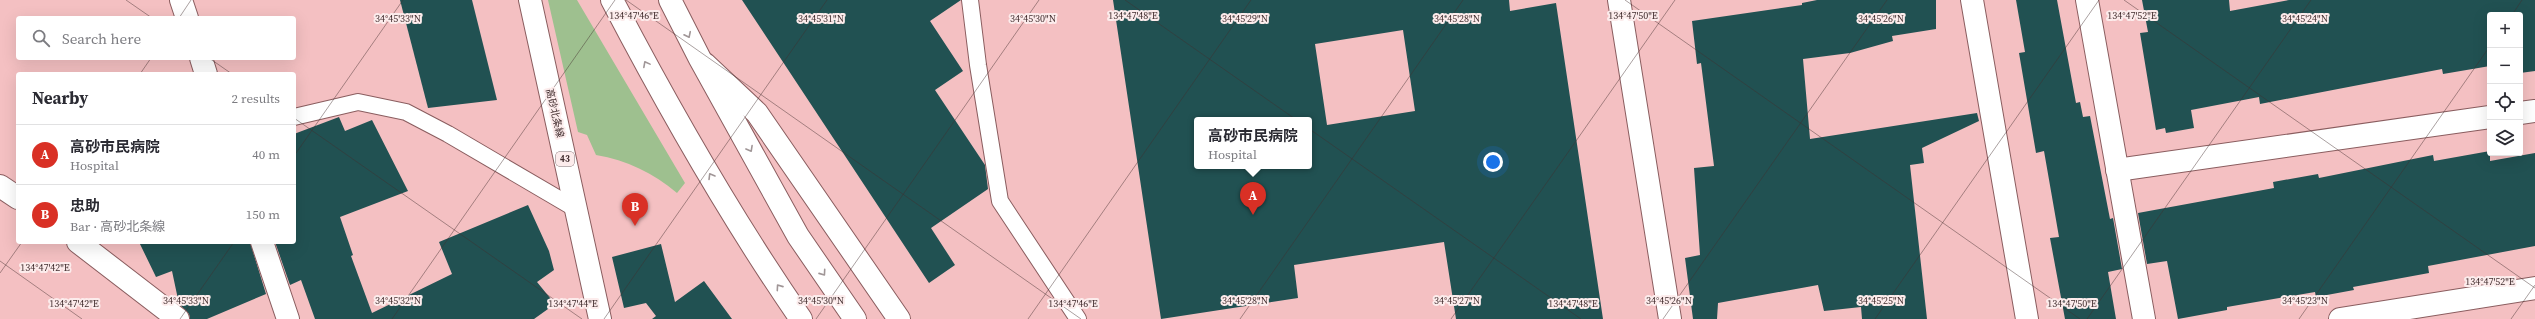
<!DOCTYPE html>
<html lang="en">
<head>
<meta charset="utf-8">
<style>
	:root { --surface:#fff; --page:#f7f7f7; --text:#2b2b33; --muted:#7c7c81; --line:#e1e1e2; --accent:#d93025 }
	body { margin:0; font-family:"Source Serif 4","Noto Sans JP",serif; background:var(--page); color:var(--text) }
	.controls { position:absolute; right:12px; top:12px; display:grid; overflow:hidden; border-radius:4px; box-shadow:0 4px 16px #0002 }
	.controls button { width:36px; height:36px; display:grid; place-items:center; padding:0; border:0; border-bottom:1px solid var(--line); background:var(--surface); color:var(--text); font:20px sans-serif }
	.you { position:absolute; left:1493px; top:162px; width:14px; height:14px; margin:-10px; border:3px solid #fff; border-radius:50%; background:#1a73e8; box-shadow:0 0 0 6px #1a73e833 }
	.badge { display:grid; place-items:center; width:26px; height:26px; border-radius:50%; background:var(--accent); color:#fff; font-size:13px; font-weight:700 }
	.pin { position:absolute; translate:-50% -33px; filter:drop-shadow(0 1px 2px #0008) }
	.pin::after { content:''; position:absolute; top:21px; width:14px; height:12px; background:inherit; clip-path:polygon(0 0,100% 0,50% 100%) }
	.popup { position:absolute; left:1194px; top:117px; width:118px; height:52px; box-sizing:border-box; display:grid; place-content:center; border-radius:4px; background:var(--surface); filter:drop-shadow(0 1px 3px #0005); font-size:13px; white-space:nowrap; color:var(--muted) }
	.popup b { font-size:15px; color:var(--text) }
	.popup::after { content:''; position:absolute; left:50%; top:100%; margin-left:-8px; border:8px solid transparent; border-top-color:var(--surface) }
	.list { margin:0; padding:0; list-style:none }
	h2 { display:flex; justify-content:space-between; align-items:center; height:52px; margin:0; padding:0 16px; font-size:17px }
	h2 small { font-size:13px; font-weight:400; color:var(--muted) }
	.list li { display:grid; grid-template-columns:26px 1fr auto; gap:12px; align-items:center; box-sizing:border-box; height:60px; padding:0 16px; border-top:1px solid var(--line) }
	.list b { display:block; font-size:15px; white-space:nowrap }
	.list p { margin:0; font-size:13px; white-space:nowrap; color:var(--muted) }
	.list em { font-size:13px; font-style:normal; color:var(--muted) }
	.icon { flex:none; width:22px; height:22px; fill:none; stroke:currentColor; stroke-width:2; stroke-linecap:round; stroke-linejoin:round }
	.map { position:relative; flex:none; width:2535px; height:319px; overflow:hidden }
	.search { position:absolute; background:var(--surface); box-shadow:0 4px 16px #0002; left:16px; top:16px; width:280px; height:44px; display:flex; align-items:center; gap:10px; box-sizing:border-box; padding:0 14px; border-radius:4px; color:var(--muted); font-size:15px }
	.panel { position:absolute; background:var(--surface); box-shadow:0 4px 16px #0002; left:16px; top:72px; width:280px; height:172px; border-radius:4px }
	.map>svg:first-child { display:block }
	.green { fill:#9ec08f }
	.building { fill:#215152; fill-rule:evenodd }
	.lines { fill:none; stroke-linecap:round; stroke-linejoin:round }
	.lane-casing { stroke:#8a5d5f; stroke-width:18 }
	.street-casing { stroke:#8a5d5f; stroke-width:24 }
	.secondary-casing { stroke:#8a5d5f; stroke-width:24 }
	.primary-casing { stroke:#8a5d5f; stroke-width:24 }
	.lane { stroke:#fff; stroke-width:16 }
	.street { stroke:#fff; stroke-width:22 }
	.secondary { stroke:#fff; stroke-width:22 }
	.primary { stroke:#fff; stroke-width:22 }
	.oneway { stroke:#a09697 }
	.ticks { fill:none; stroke:#422e2f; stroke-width:1; stroke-opacity:0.45 }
	.labels { text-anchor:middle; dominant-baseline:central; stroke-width:4; stroke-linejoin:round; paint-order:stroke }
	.shield { fill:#fcecec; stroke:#7a6768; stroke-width:1 }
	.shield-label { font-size:9px; font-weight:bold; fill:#422e2f }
	.street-label { font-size:10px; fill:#422e2f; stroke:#fcecec }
	.ticks-label { font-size:10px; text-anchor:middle; fill:#422e2f; stroke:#fcecec; stroke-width:4; stroke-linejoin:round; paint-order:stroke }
</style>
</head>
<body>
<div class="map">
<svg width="2535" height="319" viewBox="0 0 2535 319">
	<rect width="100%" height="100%" fill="#f4c0c2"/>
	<!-- green -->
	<path class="green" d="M 548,0 L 577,0 L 685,183 L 677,193 C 653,173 627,160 596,155 L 587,135 L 578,132 Z"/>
	<!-- building -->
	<g class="building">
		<polygon points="400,0 472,0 497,100 428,108"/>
		<polygon points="742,0 961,0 930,21 963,71 935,90 985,165 988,189 931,228 955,265 929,283"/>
		<path d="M 1113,0 L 1509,0 L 1510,11 L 1556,3 L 1603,319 L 1456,319 L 1444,242 L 1294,265 L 1298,298 L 1161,319 ZM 1403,30 L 1415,111 L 1327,125 L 1315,44 ZM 1197,120 L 1309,120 L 1309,166 L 1197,166 Z"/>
		<polygon points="1817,0 1936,0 1936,29 1892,36 1893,41 1850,53 1803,59 1810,139 1977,113 1979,121 1922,148 1924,163 1910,165 1927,319 1862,319 1861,307 1824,311 1818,285 1718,303 1717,319 1693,319 1685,258 1700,255 1694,168 1714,166 1701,63 1697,64 1692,21 1802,5 1802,3"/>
		<polygon points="2016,0 2057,0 2076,103 2080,102 2083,117 2090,116 2110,219 2113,218 2122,269 2108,272 2116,319 2065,319 2050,238 2059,237 2044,151 2036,153 2019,53 2025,52"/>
		<polygon points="2142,0 2229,0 2230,11 2289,0 2535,0 2535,71 2520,73 2520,15 2490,15 2490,66 2443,74 2442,69 2260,104 2259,97 2191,110 2194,128 2166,133 2165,128 2156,130 2140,33 2148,32"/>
		<polygon points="339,117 345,131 372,120 408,191 340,217 353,255 351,256 372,313 452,274 439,242 528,205 549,251 554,270 537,282 555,304 534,319 315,319 301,280 290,285 275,242 294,242 294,134"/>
		<polygon points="2490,151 2490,161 2535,153 2535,246 2428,266 2429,273 2353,287 2354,290 2316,297 2315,292 2227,307 2227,310 2178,319 2167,261 2147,264 2138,213 2274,188 2273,182 2318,174 2319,178 2433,155 2434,161"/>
		<polygon points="139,242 250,242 266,294 207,319 190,319 189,314 179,304 172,271 156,277"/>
		<polygon points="661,244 675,302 704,281 732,319 652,319 656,316 646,303 624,308 612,257"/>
	</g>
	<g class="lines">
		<defs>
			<g id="lane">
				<polyline points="970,0 978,65 1000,201 1078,319"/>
				<polyline points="294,117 358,102 406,112 448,134 576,209"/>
			</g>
			<g id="street">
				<polyline points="181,0 187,18"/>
				<polyline points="1619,0 1670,319"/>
				<polyline points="1972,0 2027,319"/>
				<polyline points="2087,0 2144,319"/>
				<polyline points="201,58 206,74"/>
				<polyline points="705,64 757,113 899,319"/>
				<polyline points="2520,113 2535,111"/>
				<polyline points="2117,170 2490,117"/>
				<polyline points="0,186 18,198"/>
				<polyline points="78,242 178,319"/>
				<polyline points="262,242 288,319"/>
				<polyline points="2340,319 2535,288"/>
			</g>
			<g id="secondary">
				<path d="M 612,0 C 669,109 731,218 801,319"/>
				<polyline points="670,0 700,59 798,236 855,319"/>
			</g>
			<polyline id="primary" points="530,0 600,319"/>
		</defs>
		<!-- lane casing -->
		<use href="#lane" class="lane-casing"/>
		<!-- street casing -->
		<use href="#street" class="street-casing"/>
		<!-- secondary casing -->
		<use href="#secondary" class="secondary-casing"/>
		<!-- primary casing -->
		<use href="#primary" class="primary-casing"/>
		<!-- lane -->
		<use href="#lane" class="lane"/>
		<!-- street -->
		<use href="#street" class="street"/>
		<!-- secondary -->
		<use href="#secondary" class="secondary"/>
		<!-- primary -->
		<use href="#primary" class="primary"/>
	</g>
	<!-- one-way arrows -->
	<defs><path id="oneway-chevron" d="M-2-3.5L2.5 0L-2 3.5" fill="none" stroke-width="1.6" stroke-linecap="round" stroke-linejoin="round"/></defs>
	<g class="oneway">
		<use href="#oneway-chevron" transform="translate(688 35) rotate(64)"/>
		<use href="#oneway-chevron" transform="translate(646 64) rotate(-118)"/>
		<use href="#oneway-chevron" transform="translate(750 149) rotate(61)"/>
		<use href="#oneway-chevron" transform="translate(711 176) rotate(-121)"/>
		<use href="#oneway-chevron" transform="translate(823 273) rotate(55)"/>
		<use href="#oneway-chevron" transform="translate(779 287) rotate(-125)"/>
	</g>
	<!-- ticks -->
	<path class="ticks" d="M 126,0 L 152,18M 626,0 L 1081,319M 1125,0 L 1581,319M 1625,0 L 2080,319M 2124,0 L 2535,288M 2512,15 L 2522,0M 179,18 L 191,0M 209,58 L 232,74M 140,74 L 151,58M 294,118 L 582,319M 294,156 L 403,0M 0,261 L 82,319M 0,273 L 22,242M 180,319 L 234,242M 392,319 L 615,0M 604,319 L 827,0M 816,319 L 1039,0M 1028,319 L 1251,0M 1240,319 L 1463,0M 1451,319 L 1675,0M 1663,319 L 1887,0M 1875,319 L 2099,0M 2087,319 L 2311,0M 2299,319 L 2490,46M 2511,319 L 2535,285"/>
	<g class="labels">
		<!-- shield labels -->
		<rect class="shield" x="556" y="152" width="18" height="14" rx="3"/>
		<g class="shield-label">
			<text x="565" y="159">43</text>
		</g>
		<!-- street labels -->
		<g class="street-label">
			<text transform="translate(555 113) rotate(77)">高砂北条線</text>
		</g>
	</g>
	<g class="ticks-label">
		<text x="1633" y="19">134°47'50"E</text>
		<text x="2132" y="19">134°47'52"E</text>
		<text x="634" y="19">134°47'46"E</text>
		<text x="1133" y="19">134°47'48"E</text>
		<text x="398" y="22">34°45'33"N</text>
		<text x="821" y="22">34°45'31"N</text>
		<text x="1033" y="22">34°45'30"N</text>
		<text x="1245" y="22">34°45'29"N</text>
		<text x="1457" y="22">34°45'28"N</text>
		<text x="1881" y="22">34°45'26"N</text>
		<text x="2305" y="22">34°45'24"N</text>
		<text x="45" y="271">134°47'42"E</text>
		<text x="2490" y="285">134°47'52"E</text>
		<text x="186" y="304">34°45'33"N</text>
		<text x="398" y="304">34°45'32"N</text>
		<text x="821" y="304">34°45'30"N</text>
		<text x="1245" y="304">34°45'28"N</text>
		<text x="1457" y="304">34°45'27"N</text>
		<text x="1669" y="304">34°45'26"N</text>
		<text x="1881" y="304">34°45'25"N</text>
		<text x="2305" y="304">34°45'23"N</text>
		<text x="74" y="307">134°47'42"E</text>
		<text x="573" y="307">134°47'44"E</text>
		<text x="1073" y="307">134°47'46"E</text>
		<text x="1573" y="307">134°47'48"E</text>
		<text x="2072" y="307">134°47'50"E</text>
	</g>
</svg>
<div class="controls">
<button>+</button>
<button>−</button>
<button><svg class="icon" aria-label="locate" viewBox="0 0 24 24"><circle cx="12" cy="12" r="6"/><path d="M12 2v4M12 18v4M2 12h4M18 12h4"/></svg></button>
<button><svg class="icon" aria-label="layers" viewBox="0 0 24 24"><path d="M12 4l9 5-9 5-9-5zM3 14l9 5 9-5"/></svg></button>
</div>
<div class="you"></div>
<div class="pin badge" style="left:1253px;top:215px">A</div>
<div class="popup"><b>高砂市民病院</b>Hospital</div>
<div class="pin badge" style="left:635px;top:226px">B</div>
<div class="search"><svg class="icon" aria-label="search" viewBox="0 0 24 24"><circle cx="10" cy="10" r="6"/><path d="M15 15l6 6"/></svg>Search here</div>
<section class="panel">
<h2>Nearby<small>2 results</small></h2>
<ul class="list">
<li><span class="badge">A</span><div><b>高砂市民病院</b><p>Hospital</p></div><em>40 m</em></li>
<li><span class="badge">B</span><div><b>忠助</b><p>Bar · 高砂北条線</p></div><em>150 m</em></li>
</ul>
</section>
</div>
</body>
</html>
